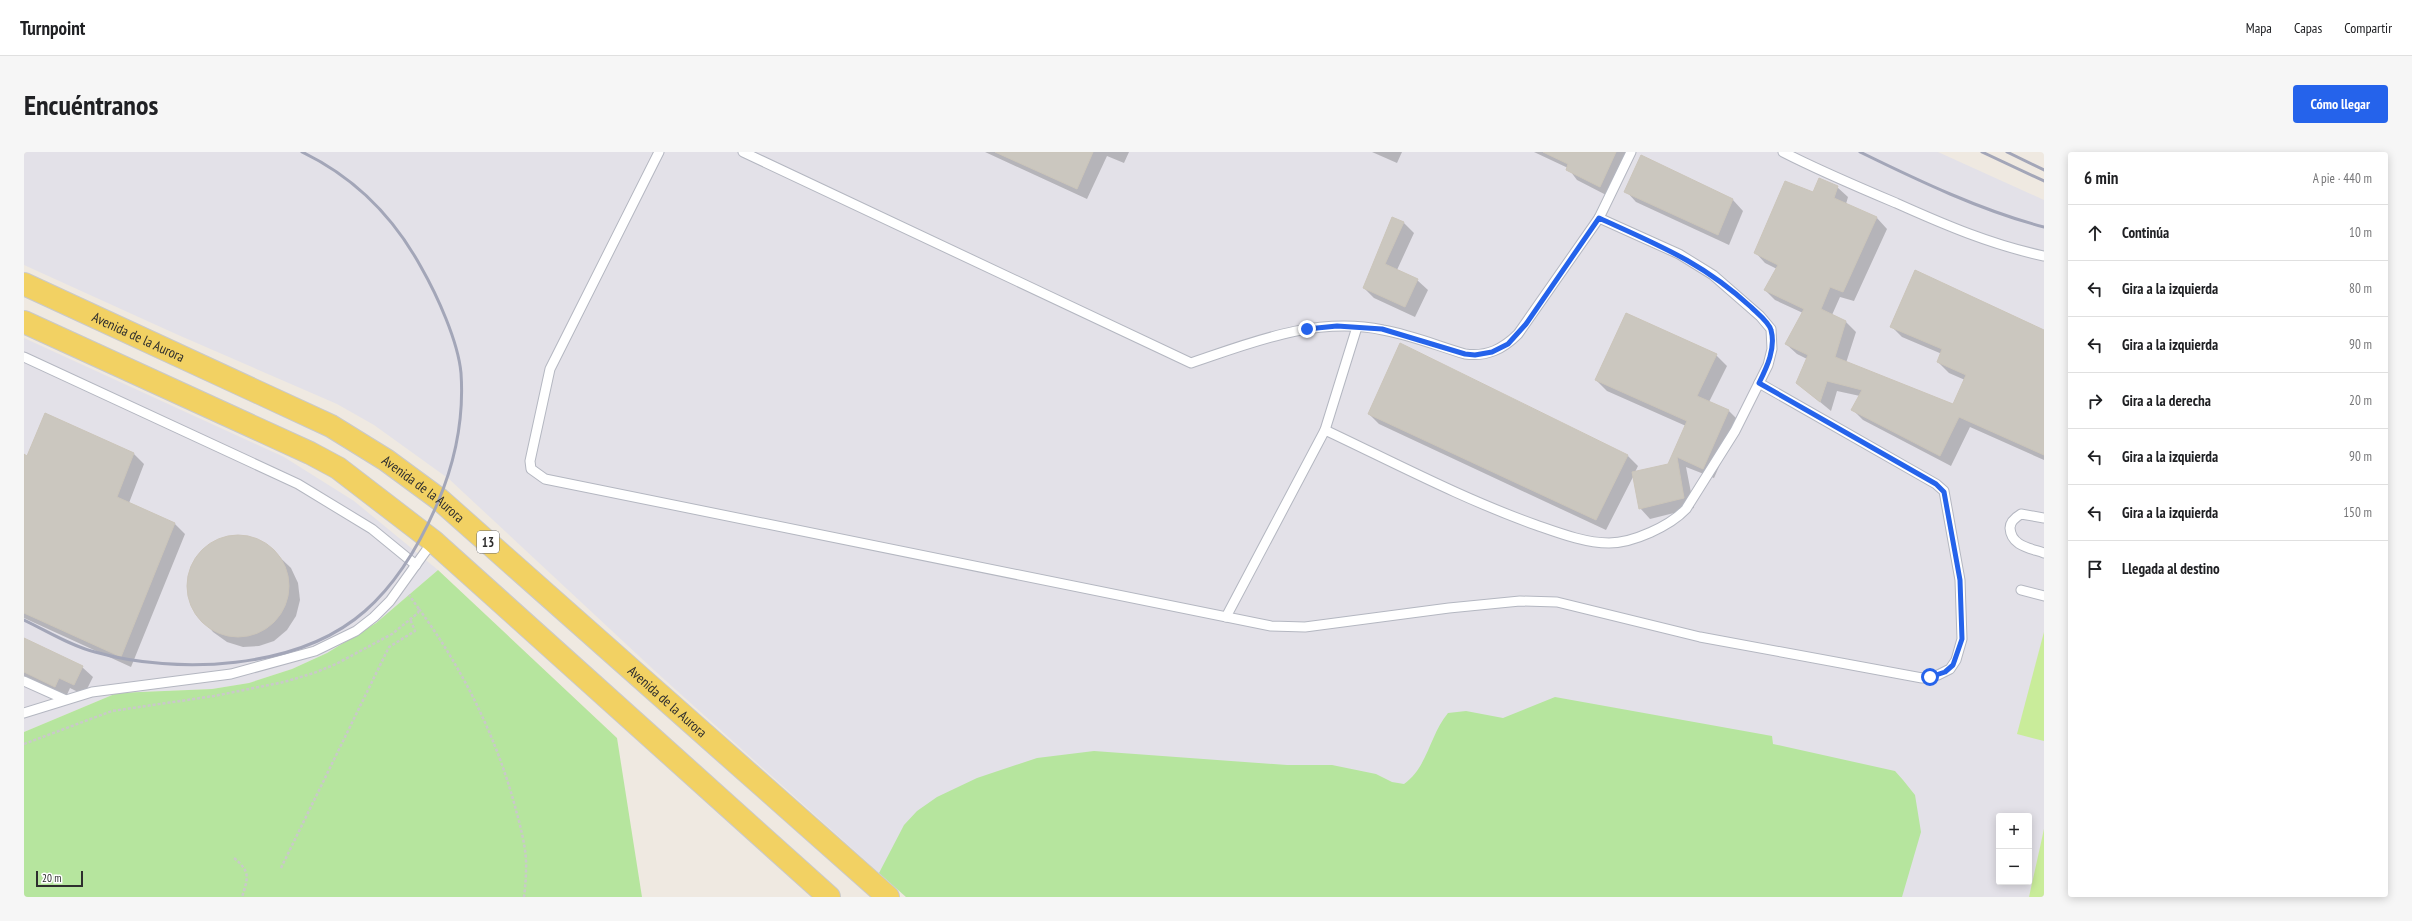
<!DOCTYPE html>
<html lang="es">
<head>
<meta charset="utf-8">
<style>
	:root { --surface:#fff; --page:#f6f6f6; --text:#202124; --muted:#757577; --line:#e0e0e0; --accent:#2563eb }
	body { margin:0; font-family:"PT Sans Narrow",sans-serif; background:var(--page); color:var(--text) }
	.controls { position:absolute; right:12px; bottom:12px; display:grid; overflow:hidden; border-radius:4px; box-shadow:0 2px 10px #0003 }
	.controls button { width:36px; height:36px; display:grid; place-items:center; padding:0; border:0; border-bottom:1px solid var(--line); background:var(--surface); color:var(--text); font:20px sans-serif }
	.scale { position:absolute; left:12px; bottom:10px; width:47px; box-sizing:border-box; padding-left:4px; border:2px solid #2e2e2e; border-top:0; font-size:11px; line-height:14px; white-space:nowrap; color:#2e2e2e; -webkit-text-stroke:3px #fff; paint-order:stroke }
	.stop { position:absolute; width:12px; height:12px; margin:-9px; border:3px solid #2563eb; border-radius:50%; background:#fff }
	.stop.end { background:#2563eb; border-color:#fff; box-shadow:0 1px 4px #0008 }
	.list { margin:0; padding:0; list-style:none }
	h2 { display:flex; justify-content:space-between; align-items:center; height:52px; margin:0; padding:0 16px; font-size:17px }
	h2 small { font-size:13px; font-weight:400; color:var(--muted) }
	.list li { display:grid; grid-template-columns:26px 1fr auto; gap:12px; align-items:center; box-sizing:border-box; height:56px; padding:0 16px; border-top:1px solid var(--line) }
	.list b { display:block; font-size:15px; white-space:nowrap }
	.list em { font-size:13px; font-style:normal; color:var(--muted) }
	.icon { flex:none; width:22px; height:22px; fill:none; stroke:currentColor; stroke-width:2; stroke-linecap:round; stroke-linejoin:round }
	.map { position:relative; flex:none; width:2020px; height:745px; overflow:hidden; border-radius:4px }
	header { display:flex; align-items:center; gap:24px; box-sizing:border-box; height:56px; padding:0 20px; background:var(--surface); border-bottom:1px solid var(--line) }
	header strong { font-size:19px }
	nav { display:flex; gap:22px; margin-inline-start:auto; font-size:14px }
	.intro { display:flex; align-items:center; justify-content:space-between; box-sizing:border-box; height:96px; padding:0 24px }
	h1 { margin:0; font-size:28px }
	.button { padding:10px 18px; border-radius:4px; background:var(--accent); color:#fff; font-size:14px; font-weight:700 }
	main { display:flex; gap:24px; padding:0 24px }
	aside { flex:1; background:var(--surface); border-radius:4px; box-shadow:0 2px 10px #0003 }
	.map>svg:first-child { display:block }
	.industrial { fill:#e3e1e8; fill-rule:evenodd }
	.green { fill:#b6e59e }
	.pitch { fill:#c9ec9a }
	.shadow { fill:#0003 }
	.building { fill:#cbc7bf; stroke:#cbc5ba }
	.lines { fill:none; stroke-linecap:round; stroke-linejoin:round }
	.lane-casing { stroke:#b4b7c1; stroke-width:11 }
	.primary-casing { stroke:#c9c9c9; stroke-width:24 }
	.path { stroke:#c9c9c9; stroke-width:2.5; stroke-dasharray:3 2; stroke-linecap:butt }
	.lane { stroke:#fff; stroke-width:9 }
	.primary { stroke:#f2d163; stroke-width:22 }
	.rail { stroke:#a3a6b8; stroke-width:3 }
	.route { stroke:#2563eb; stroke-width:5 }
	.labels { text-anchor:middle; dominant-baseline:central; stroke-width:3; stroke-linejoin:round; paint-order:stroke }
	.shield { fill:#fff; stroke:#6d6d6d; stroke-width:1 }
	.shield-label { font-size:13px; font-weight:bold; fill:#2e2e2e }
	.street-label { font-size:14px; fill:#2e2e2e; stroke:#fff }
</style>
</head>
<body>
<header>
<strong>Turnpoint</strong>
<nav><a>Mapa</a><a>Capas</a><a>Compartir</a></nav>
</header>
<div class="intro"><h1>Encuéntranos</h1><a class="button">Cómo llegar</a></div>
<main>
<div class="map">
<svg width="2020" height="745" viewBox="0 0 2020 745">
	<rect width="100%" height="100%" fill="#efe9e1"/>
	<!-- industrial -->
	<g class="industrial">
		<path d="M 0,0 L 1914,0 L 2020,48 L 2020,745 L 882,745 L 631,519 L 425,327 L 350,273 L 313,252 L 152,182 L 0,113 ZM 1975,664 L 2005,664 L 2005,730 L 1975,730 Z"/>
		<polygon points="0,186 260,305 330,349 414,418 352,471 303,501 268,517 225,531 188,537 93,541 0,580"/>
	</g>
	<!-- green -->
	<g class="green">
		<polygon points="414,418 593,586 618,745 0,745 0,580 93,541 188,537 225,531 268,517 303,501 352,471"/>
		<path d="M 1531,545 L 1748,584 L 1749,592 L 1871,619 L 1879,628 L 1891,643 L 1897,680 L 1878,745 L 882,745 L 855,721 L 880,673 L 893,659 L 913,645 L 953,626 L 1013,606 L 1070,599 L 1263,613 L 1308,613 L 1352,622 L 1368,630 L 1380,632 C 1404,615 1406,582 1424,561 L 1442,559 L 1479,566 Z"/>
	</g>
	<!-- pitch -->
	<g class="pitch">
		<polygon points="2020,480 2020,589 1993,582"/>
		<polygon points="2020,677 2020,745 2005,745"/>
	</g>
	<!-- shadow -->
	<g class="shadow">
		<polygon points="961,0 1105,0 1100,11 1083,4 1063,47"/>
		<polygon points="1348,0 1378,0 1373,11"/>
		<polygon points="1510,0 1607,0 1586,45 1553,28 1544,16"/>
		<polygon points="1617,5 1709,48 1719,59 1705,93 1612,50 1602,39"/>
		<polygon points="1813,35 1824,45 1822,52 1853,66 1863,77 1830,149 1816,145 1808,163 1822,170 1832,180 1822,211 1930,253 1941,228 1925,221 1914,210 1918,202 1878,185 1867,174 2020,179 2020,308 1946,275 1927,314 1839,268 1829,258 1836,244 1813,239 1807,259 1773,231 1783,207 1773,202 1762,192 1779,161 1751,148 1741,138 1753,117 1741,111 1731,100 1789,42"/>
		<polygon points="1379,70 1390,81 1373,118 1393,128 1404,138 1391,165 1350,146 1340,136"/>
		<polygon points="1376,193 1604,304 1614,314 1611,320 1645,313 1662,274 1583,239 1572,228 1692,203 1703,214 1685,250 1704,258 1715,269 1690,326 1662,315 1670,356 1626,367 1616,356 1610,323 1582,378 1355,272 1345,262"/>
		<polygon points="110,302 120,312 105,351 151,372 161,382 107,515 0,466 0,303 4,305"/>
		<polygon points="213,384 229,386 244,394 267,416 274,431 276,448 272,464 263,478 250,489 235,494 219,495 203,490 189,480 169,456 165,440 165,423 172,408 183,395 197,387"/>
		<polygon points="0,488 58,515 69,525 60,543 46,536 42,545 0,525"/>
	</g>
	<!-- building -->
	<g class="building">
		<polygon points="971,0 1069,0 1053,37"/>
		<polygon points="1519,0 1592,0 1576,35 1542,18 1544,12"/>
		<polygon points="1617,3 1709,47 1694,83 1600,40"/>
		<polygon points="1795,26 1814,34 1810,46 1853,65 1819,140 1806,135 1797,157 1822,169 1811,205 1929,252 1942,223 1913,210 1918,197 1866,175 1891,118 2020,178 2020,303 1935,265 1916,304 1827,258 1838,238 1803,229 1796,250 1772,231 1784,203 1761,192 1780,157 1740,138 1754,113 1730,101 1761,29 1789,40"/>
		<polygon points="1368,65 1380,70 1361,112 1394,127 1381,155 1339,136"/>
		<polygon points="1602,161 1693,202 1673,244 1705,258 1679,317 1653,305 1660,346 1615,357 1608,320 1644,312 1663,269 1571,228"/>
		<polygon points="1376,191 1604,303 1572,368 1344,262"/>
		<polygon points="21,261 110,301 93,345 151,371 97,505 0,461 0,302 3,304"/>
		<circle cx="214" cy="434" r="51"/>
		<polygon points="0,486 59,514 50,533 35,526 31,535 0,520"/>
	</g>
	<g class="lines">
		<defs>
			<g id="lane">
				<polyline points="635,0 526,217 506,309 507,317 521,327 1247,474 1281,475 1425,456 1496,449 1533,450 1676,485 1898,526 1914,523 1926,517 1932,508 1938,487 1936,428 1920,339 1912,332 1735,231"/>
				<path d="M 719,0 L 1167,211 C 1229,190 1292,164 1359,178 C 1387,183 1414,194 1441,202 C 1463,205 1479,197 1494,182 L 1575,66"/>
				<path d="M 1759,0 C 1796,19 1834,35 1872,51 C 1921,73 1968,93 2020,104"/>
				<polyline points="0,205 274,332 348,377 392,413"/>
				<polyline points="1301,278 1333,175"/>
				<path d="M 2020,366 L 1997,362 C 1992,365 1986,370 1986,376 C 1987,394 2006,396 2020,401"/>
				<polyline points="1997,438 2020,444"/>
				<path d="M 1202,465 L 1301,278 C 1371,311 1439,347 1512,373 C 1535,381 1561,391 1585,391 C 1609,391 1646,374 1662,357 L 1711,279 L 1744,213 L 1748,197 L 1747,177 L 1736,164 L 1689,123 L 1655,102 L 1575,66 L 1607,0"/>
				<polyline points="0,529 40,547"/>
				<polyline points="0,561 68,540 207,522 291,499 332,479 350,465 366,449 409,389"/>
			</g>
			<g id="primary">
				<path id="s1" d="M 0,132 L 307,274 L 362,308 L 415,347 L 864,745"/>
				<polyline points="0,170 286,301 314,316 409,389 805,745"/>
			</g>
		</defs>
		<!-- lane casing -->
		<use href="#lane" class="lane-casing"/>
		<!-- primary casing -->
		<use href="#primary" class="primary-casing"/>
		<!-- path -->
		<g class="path">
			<path d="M 395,457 C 439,517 473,586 492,658 C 497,677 503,698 502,718 C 502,727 501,736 500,745"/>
			<polyline points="0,592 88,559 190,544 260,530 290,521 312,512 368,482 394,461 395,457 385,443"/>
			<path d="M 210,706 C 227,720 224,726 218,745"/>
			<polyline points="257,716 365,495 391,479 386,467"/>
		</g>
		<!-- lane -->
		<use href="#lane" class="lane"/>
		<!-- primary -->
		<use href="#primary" class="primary"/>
		<!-- rail -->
		<g class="rail">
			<path d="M 1836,0 C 1893,28 1958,59 2020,75"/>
			<polyline points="1958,0 2020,29"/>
			<polyline points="1983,0 2020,18"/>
			<path d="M 0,468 C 23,479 47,494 71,500 C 153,523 274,518 341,459 C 374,430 397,390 414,350 C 431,310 440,265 437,221 C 434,189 413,143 397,115 C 369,64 330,25 278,0"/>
		</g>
	</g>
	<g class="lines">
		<!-- route -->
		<path class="route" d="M 1283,177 L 1313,174 L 1358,177 L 1441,202 L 1451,203 L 1468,200 L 1484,192 L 1502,172 L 1575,66 C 1634,93 1678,110 1727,155 C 1733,161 1745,170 1747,178 C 1752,196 1743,215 1735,231 L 1912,332 L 1920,340 L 1936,428 L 1938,487 L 1929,513 L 1921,520 L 1906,525"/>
	</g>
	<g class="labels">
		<!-- shield labels -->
		<rect class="shield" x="453" y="379" width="22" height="22" rx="3"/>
		<g class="shield-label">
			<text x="464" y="390">13</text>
		</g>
		<!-- street labels -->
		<g class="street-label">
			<text stroke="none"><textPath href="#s1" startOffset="126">Avenida de la Aurora</textPath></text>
			<text stroke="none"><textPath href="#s1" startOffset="450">Avenida de la Aurora</textPath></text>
			<text stroke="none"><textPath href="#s1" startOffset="774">Avenida de la Aurora</textPath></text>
		</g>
	</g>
</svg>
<div class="controls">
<button>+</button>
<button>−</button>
</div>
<div class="scale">20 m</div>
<div class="stop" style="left:1906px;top:525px"></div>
<div class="stop end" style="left:1283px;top:177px"></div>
</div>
<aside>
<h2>6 min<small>A pie · 440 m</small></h2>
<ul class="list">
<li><svg class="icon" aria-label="ahead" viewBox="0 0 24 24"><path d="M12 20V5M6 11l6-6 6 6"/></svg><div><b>Continúa</b></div><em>10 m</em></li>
<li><svg class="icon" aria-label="left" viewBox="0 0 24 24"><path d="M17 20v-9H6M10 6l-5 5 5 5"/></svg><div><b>Gira a la izquierda</b></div><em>80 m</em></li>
<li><svg class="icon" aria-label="left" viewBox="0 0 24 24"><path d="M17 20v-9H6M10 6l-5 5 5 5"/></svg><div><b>Gira a la izquierda</b></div><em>90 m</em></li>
<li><svg class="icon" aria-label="right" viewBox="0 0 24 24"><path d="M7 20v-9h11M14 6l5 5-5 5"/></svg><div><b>Gira a la derecha</b></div><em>20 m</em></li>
<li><svg class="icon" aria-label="left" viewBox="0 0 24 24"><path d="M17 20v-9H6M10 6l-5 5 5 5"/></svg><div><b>Gira a la izquierda</b></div><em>90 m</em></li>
<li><svg class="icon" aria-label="left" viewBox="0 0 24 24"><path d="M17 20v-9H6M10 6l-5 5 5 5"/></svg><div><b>Gira a la izquierda</b></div><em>150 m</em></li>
<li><svg class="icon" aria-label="arrive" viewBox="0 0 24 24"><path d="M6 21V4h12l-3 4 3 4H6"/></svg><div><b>Llegada al destino</b></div></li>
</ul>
</aside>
</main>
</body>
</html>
